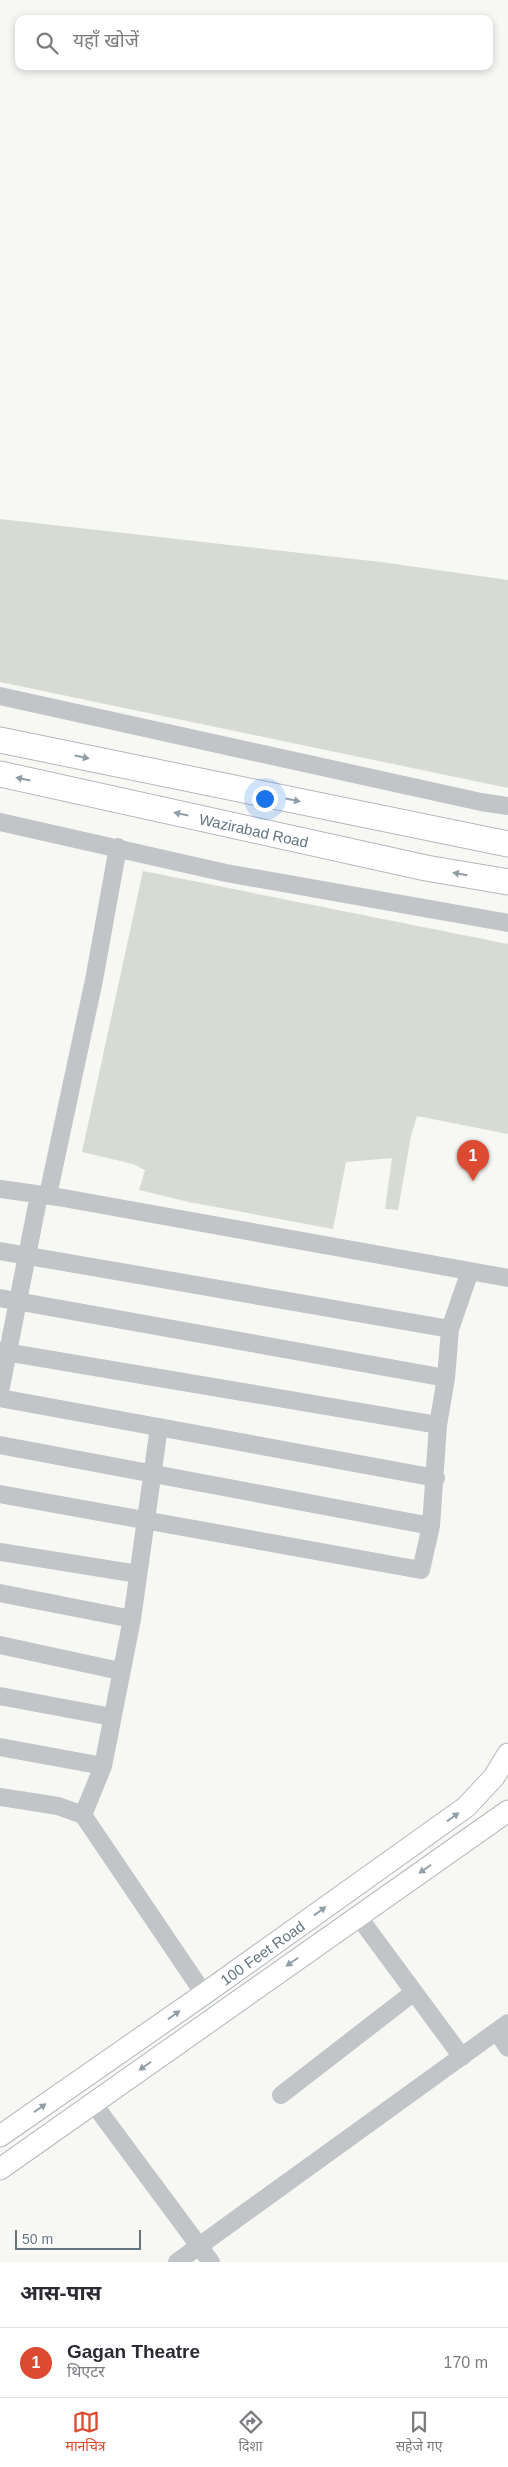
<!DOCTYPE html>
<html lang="hi">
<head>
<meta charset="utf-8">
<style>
	body { margin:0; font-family:Helvetica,"Noto Sans Devanagari",sans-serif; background:#f2f2f3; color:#2b2b33 }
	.scale { position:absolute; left:15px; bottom:12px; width:126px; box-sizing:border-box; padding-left:5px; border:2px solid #63757e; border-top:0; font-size:14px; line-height:18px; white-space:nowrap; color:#63757e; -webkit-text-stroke:4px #fff; paint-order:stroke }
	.you { position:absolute; left:264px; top:798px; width:18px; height:18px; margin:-12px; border:4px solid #fff; border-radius:50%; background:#1a73e8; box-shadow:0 0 0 8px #1a73e833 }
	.badge { display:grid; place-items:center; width:32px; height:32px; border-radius:50%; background:#db4a31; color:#fff; font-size:16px; font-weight:700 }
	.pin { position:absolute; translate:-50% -41px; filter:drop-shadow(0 1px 2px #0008) }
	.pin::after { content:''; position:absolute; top:26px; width:18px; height:15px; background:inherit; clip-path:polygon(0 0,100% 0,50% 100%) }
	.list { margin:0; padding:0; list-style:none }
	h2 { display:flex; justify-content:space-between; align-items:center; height:65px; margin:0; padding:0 20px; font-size:21px }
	h2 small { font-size:16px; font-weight:400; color:#7c7c81 }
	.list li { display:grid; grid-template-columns:32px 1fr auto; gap:15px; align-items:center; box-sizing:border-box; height:70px; padding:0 20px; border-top:1px solid #e1e1e2 }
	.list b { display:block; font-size:19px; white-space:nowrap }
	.list p { margin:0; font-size:16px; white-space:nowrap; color:#7c7c81 }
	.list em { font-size:16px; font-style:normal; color:#7c7c81 }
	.icon { flex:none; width:28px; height:28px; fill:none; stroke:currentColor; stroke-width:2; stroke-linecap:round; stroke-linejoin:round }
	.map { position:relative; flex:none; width:508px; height:2262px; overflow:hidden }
	.search { position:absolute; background:#fff; box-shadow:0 2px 8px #0003; left:15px; right:15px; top:15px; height:55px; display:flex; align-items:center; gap:12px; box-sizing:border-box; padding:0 18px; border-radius:10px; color:#7c7c81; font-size:19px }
	.sheet { height:135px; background:#fff }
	nav { display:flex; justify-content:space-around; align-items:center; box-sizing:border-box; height:70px; border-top:1px solid #e1e1e2; background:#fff; font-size:14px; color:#7c7c81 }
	nav a { display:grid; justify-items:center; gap:2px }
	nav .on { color:#db4a31 }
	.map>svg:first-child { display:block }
	.green { fill:#d7dcd3 }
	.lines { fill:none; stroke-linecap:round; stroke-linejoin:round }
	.major-casing { stroke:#b2b8bb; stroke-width:23 }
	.highway-casing { stroke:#b4b8bb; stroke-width:27 }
	.minor { stroke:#c1c5c8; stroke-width:18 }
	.major { stroke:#fff; stroke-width:21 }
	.highway { stroke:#fff; stroke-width:25 }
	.oneway { fill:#929ea5 }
	.labels { text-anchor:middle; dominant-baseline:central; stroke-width:5; stroke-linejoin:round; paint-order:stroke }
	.street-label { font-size:15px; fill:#63757e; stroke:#fff }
</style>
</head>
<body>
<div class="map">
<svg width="508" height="2262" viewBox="0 0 508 2262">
	<rect width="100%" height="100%" fill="#f7f7f4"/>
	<path class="green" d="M 0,519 L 381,562 L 508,580 L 508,788 L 0,682 Z
		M 143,871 L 508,944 L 508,1134 L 417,1116 L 411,1136 L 398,1210 L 385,1209 L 392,1158 L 346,1162 L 333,1229 L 189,1202 L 139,1190 L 145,1170 L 133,1164 L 82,1152 Z"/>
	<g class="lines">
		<defs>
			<g id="major">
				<path id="s1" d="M 0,2136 L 204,1994 L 466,1807 L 494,1777 L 508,1754"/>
				<path d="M 0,2169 L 508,1811"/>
			</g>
			<g id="highway">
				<path d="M 0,740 L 508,844"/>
				<path id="s2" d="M 0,774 L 426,868 L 508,882"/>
			</g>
		</defs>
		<use href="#major" class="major-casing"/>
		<use href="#highway" class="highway-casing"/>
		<path class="minor" d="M 0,696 L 481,802 L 508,806
			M 0,822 L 226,873 L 508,923
			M 0,1189 L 58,1197 L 508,1278
			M 48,1195 L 94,980 L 118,847
			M 0,1251 L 450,1329
			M 0,1298 L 446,1378
			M 0,1351 L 438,1425
			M 0,1392 L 39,1195
			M 0,1398 L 436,1478
			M 0,1445 L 431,1526
			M 0,1494 L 421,1570 L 431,1526 L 438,1425 L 446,1378 L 450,1329 L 470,1271
			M 0,1552 L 138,1574
			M 0,1593 L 132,1619
			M 0,1645 L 120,1671
			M 0,1696 L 112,1717
			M 0,1747 L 103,1766
			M 0,1797 L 58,1806 L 83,1815 L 204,1994
			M 83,1815 L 103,1766 L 132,1619 L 159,1427
			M 358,1916 L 462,2057
			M 497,2032 L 508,2048
			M 281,2095 L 414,1992
			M 93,2103 L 211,2262
			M 177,2262 L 508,2023"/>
		<use href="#major" class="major"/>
		<use href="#highway" class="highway"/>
	</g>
	<defs><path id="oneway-solid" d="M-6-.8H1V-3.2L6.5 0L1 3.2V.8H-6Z" transform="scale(1.25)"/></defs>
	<g class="oneway">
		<use href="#oneway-solid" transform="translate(82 757) rotate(12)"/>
		<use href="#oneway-solid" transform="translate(23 779) rotate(-168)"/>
		<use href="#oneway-solid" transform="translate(293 800) rotate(12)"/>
		<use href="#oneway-solid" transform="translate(181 814) rotate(-168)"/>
		<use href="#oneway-solid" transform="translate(460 874) rotate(-170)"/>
		<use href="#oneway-solid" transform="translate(453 1817) rotate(-36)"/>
		<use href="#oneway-solid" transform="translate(425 1869) rotate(145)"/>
		<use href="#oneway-solid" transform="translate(320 1911) rotate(-36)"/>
		<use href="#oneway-solid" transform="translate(292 1962) rotate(145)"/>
		<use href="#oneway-solid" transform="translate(174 2015) rotate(-35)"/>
		<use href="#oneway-solid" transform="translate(145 2066) rotate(145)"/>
		<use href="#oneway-solid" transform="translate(40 2108) rotate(-35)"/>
	</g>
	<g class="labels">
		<g class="street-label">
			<text stroke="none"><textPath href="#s2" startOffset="260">Wazirabad Road</textPath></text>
			<text stroke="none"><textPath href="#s1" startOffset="320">100 Feet Road</textPath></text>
		</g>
	</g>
</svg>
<div class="scale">50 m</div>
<div class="you"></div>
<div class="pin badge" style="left:473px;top:1181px">1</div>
<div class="search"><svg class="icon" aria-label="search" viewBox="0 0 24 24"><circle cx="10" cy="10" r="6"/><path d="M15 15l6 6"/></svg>यहाँ खोजें</div>
</div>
<section class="sheet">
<h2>आस-पास<small></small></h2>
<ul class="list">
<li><span class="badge">1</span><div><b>Gagan Theatre</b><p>थिएटर</p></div><em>170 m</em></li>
</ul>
</section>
<nav>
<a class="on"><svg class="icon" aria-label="map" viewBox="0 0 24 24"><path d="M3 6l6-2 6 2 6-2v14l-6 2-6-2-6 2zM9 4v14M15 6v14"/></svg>मानचित्र</a>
<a><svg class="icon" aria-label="directions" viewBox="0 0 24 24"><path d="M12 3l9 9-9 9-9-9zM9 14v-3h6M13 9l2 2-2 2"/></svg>दिशा</a>
<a><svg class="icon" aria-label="saved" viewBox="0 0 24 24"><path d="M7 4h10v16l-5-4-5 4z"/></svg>सहेजे गए</a>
</nav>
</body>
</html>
